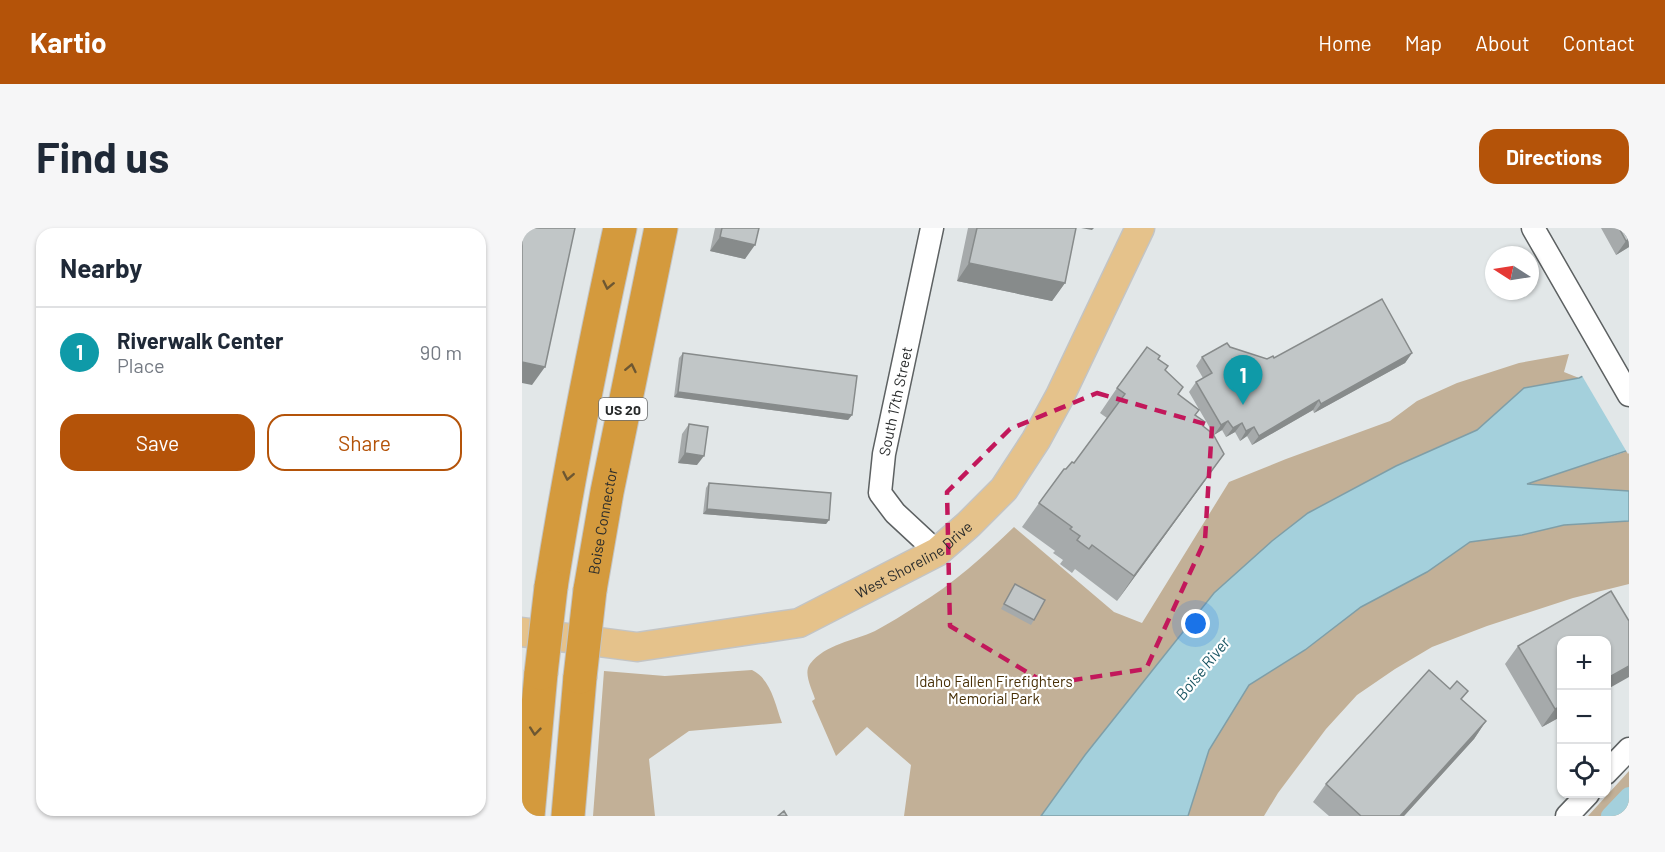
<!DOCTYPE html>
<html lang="en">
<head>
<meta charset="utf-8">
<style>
	body { margin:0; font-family:Barlow,sans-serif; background:#f6f6f7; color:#1f2937 }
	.controls { position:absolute; right:18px; bottom:18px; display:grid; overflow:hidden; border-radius:12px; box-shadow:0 2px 4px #0004 }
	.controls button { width:54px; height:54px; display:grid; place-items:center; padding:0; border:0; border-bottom:2px solid #e0e1e3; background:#fff; color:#1f2937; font:30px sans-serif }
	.compass { position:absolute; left:963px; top:18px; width:54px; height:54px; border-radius:50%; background:#fff; box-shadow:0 2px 4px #0004; rotate:282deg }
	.you { position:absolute; left:674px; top:396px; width:21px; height:21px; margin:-15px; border:4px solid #fff; border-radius:50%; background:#1a73e8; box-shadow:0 0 0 9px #1a73e833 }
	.badge { display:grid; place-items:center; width:39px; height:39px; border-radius:50%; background:#b45309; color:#fff; font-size:20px; font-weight:700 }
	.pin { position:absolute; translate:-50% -50px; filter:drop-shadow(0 2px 3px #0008) }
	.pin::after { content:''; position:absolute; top:32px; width:21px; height:18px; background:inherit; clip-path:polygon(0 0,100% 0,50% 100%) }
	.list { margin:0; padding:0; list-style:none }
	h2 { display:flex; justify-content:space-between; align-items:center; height:78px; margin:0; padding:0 24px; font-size:26px }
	h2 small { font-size:20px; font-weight:400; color:#747a83 }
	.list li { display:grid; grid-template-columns:39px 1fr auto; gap:18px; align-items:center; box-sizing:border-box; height:90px; padding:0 24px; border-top:2px solid #e0e1e3 }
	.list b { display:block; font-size:22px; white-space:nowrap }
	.list p { margin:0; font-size:20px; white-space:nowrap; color:#747a83 }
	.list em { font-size:20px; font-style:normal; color:#747a83 }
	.actions { display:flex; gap:12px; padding:18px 24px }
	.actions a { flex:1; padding:14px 0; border:2px solid #b45309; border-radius:18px; text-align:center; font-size:21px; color:#b45309 }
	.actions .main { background:#b45309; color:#fff }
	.icon { flex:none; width:33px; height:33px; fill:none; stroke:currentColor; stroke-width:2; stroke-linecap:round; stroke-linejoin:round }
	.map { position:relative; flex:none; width:1107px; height:588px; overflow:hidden; border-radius:18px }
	header { display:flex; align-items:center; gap:36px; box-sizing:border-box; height:84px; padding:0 30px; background:#b45309; color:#fff }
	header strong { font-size:28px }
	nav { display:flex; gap:33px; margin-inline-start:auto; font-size:21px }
	.intro { display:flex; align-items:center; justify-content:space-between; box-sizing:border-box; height:144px; padding:0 36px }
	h1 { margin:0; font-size:42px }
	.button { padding:15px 27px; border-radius:18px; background:#b45309; color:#fff; font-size:21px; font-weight:700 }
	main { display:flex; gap:36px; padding:0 36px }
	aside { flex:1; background:#fff; border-radius:18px; box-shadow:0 2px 4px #0004 }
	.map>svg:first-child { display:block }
	.green { fill:#c2b097 }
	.water { fill:#a4d0dc; stroke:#7f9ea7; stroke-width:1.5 }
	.pier { fill:#e2e7e8 }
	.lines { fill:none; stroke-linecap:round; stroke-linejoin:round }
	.canal { stroke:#a4d0dc; stroke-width:18 }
	.minor-casing { stroke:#5d6162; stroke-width:25 }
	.major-casing { stroke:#c3c4c4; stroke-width:31 }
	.highway-casing { stroke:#c3c4c4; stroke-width:35 }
	.minor { stroke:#fff; stroke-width:22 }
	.major { stroke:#e5c28b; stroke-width:28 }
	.highway { stroke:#d49a3d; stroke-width:33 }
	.highway-bridge-casing { stroke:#c3c4c4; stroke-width:35; stroke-linecap:butt }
	.highway-bridge { stroke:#d49a3d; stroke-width:33 }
	.wall { fill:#a6aaab }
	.shaded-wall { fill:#878b8b }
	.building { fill:#c1c6c7; stroke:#878b8b; stroke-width:1.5 }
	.oneway { stroke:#6d5732 }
	.marked { fill:none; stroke:#c2185b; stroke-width:4.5; stroke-dasharray:12 8; stroke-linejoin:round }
	.labels { text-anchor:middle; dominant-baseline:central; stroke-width:4.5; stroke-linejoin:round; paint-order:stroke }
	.shield { fill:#fff; stroke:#696b6b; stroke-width:1.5 }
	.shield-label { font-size:14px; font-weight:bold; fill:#292b2b }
	.street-label { font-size:15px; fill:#292b2b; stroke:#fff }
	.park-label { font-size:15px; fill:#483007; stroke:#fff }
	.water-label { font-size:16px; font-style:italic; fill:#185462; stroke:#fff }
</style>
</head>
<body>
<header>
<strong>Kartio</strong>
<nav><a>Home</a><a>Map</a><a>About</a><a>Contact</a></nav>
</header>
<div class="intro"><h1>Find us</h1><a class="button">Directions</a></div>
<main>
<aside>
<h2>Nearby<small></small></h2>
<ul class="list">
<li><span class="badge" style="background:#0f9aa8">1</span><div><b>Riverwalk Center</b><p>Place</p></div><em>90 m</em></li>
</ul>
<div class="actions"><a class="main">Save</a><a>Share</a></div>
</aside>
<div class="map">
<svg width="1107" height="588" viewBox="0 0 1107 588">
	<rect width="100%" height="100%" fill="#e2e7e8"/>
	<path class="green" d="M 1047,126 L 1042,144 L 1057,150 L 1002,160 L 955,202 L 874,238 L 786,285 L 702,356 L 692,365 L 563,527 L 519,588 L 382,588 L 389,537 L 345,499 L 314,528 L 290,473 L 293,471 C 290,461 281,445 288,436 C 303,416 332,413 353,403 C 368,395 382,386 396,377 C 431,356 463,327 492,299 L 592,384 L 620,395 L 707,254 L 764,231 L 868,193 L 895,173 L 935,155 L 997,135 Z
		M 1107,222 L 1107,263 L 1003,256 L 1103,224 Z
		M 1107,293 L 1107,356 L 1051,370 L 965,398 L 910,419 L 873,441 L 835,467 L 804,501 L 756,565 L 742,588 L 666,588 L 687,522 L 727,457 L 783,422 L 839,379 L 904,344 L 948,314 L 1000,307 L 1042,297 Z
		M 230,442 C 249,451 253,476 260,495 L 167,503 L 127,531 L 133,588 L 71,588 L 82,443 L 143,448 Z
		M 1107,543 L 1107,588 L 1066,588 Z"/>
	<path class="water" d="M 1107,125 L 1107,222 L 1005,256 L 1107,263 L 1107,293 L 1042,297 L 1000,307 L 948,314 L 905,344 L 839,379 L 783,422 L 727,457 L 687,522 L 666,588 L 519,588 L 563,527 L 692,365 L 750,313 L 786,285 L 874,238 L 955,202 L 1002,160 L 1057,150 Z"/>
	<path class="pier" d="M 1107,122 L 1107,225 L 1106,226 L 1059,146 Z"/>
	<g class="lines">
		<path class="canal" d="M 1088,588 L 1107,568"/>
		<defs>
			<path id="minor" d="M 410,0 L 362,226 L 358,265 L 373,285 L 415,324
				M 1011,0 L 1107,167
				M 1084,545 L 1107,521
				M 1045,588 L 1066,566"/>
			<g id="major">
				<path id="s1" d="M 0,404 L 115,419 L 277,395 L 415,324 L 446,297 L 482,261 L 514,212 L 538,168 L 618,0"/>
			</g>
			<g id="highway">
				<path d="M 29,359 C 48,238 72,119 98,0"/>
				<path id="s2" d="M 68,362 L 85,264 L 139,0"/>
				<path d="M 6,588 L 19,445"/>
				<path d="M 46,588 L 58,449"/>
			</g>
		</defs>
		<use href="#minor" class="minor-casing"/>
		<use href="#major" class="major-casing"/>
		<use href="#highway" class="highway-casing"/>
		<use href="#minor" class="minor"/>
		<use href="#major" class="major"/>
		<use href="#highway" class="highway"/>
		<defs>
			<path id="highway-bridge" d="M 19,445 L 29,359
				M 58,449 L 68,362"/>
		</defs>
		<use href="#highway-bridge" class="highway-bridge-casing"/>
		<use href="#highway-bridge" class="highway-bridge"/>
	</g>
	<path class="wall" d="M 193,0 L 237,0 L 223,31 L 188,23 Z
		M 446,0 L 554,0 L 543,55 L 530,73 L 435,53 Z
		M 1079,0 L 1107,0 L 1107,19 L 1094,27 Z
		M 708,119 L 745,131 L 890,125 L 883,135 L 792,185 L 791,182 L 730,217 L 725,208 L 718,213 L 713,204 L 704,209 L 700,202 L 692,207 L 667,164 L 674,154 L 681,150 L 674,138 L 680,129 Z
		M 161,125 L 330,187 L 326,192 L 152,169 L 157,130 Z
		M 636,131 L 656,166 L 674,187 L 681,198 L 685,250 L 595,373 L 553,341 L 550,345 L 538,336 L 541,332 L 531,325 L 533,323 L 500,299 L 517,275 L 544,241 L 552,235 L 585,190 L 578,185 L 595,160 Z
		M 167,196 L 175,237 L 156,235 L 160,206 Z
		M 187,255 L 307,292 L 304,296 L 181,286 L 184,260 Z
		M 493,356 L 512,392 L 509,397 L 479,381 Z
		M 1040,412 L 1040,488 L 1020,499 L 983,436 L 996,418 Z
		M 928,461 L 964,493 L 952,511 L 882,588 L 807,588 L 791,574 L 804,556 Z"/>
	<path class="shaded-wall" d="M 559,0 L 572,0 L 570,2 Z
		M 198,9 L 233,17 L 223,31 L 188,23 Z
		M 1107,11 L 1107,19 L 1094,27 L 1104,13 Z
		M 447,35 L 543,55 L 530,73 L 435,53 Z
		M 890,125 L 883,135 L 792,185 L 799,176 Z
		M 0,134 L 23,139 L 10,157 L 0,155 Z
		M 156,164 L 330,187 L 326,192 L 152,169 Z
		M 797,172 L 791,182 L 730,217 L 737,208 Z
		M 706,193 L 700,202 L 692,207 L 699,197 Z
		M 720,195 L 713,204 L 704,209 L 711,200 Z
		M 732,199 L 725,208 L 718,213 L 724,203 Z
		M 163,225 L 182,228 L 175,237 L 156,235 Z
		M 702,226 L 685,250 L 595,373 L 612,348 Z
		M 185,281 L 307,292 L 304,296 L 181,286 Z
		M 1107,438 L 1107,449 L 1084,462 L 1084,451 Z
		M 1040,478 L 1040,488 L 1020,499 L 1033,481 Z
		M 964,493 L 952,511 L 882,588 L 878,588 Z"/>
	<path class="building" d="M 0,0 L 53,0 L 23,139 L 0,134 Z
		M 200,0 L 237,0 L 233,17 L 198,9 Z
		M 455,0 L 554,0 L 543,55 L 447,35 Z
		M 1097,0 L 1107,0 L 1107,11 L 1104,13 Z
		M 860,71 L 890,125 L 799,176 L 797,172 L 737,208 L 732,199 L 724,203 L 720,195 L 711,200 L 706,193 L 699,197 L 674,154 L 690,145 L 680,129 L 705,115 L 708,119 L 745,131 L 751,128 L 752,130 Z
		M 625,119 L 638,128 L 636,131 L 646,138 L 643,142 L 661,159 L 656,166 L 677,182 L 673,187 L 683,194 L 681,198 L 691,206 L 702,226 L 612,348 L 570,317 L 567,321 L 555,312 L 558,308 L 548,301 L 550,299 L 517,275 L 542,241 L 544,241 L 550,234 L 552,235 L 603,166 L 595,160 Z
		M 161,125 L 335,148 L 330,187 L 156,164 Z
		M 167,196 L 186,199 L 182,228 L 163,225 Z
		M 187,255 L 309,265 L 307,292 L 185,281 Z
		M 493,356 L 523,372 L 512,392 L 482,376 Z
		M 1089,363 L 1107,393 L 1107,438 L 1084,451 L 1084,412 L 1040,412 L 1040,478 L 1033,481 L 996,418 Z
		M 907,442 L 928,461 L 935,453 L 946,463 L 939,471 L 964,493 L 878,588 L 839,588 L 804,556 Z
		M 262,583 L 265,588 L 256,588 Z"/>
	<defs><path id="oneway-chevron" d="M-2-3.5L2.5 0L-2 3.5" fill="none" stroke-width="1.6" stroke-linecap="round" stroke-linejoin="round" transform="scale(1.5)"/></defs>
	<g class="oneway">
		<use href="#oneway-chevron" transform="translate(86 57) rotate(102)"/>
		<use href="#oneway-chevron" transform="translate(109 140) rotate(-78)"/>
		<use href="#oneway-chevron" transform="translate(46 248) rotate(101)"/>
		<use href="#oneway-chevron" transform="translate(13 503) rotate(96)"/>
	</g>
	<path class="marked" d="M 575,165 L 690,198 L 683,312 L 624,441 L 525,456 L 428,398 L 425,264 L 488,201 Z"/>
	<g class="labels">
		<rect class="shield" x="77" y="170" width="48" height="22" rx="4.5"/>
		<g class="shield-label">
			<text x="101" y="181">US 20</text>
		</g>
		<g class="street-label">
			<text transform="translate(373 173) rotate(-78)">South 17th Street</text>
			<text stroke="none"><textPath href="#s2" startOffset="70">Boise Connector</textPath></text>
			<text stroke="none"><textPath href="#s1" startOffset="411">West Shoreline Drive</textPath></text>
		</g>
		<g class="park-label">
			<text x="472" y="453">Idaho Fallen Firefighters<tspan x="472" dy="17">Memorial Park</tspan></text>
		</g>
		<g class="water-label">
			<text transform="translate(680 440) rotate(-51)">Boise River</text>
		</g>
	</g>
</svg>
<div class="controls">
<button>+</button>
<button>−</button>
<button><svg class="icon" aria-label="locate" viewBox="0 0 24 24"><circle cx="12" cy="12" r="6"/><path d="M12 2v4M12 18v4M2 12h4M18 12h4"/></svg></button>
</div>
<svg class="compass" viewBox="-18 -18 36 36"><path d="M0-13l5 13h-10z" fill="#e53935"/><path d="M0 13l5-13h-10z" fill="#747a83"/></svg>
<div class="you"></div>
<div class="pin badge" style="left:721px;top:177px;background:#0f9aa8">1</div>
</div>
</main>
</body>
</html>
